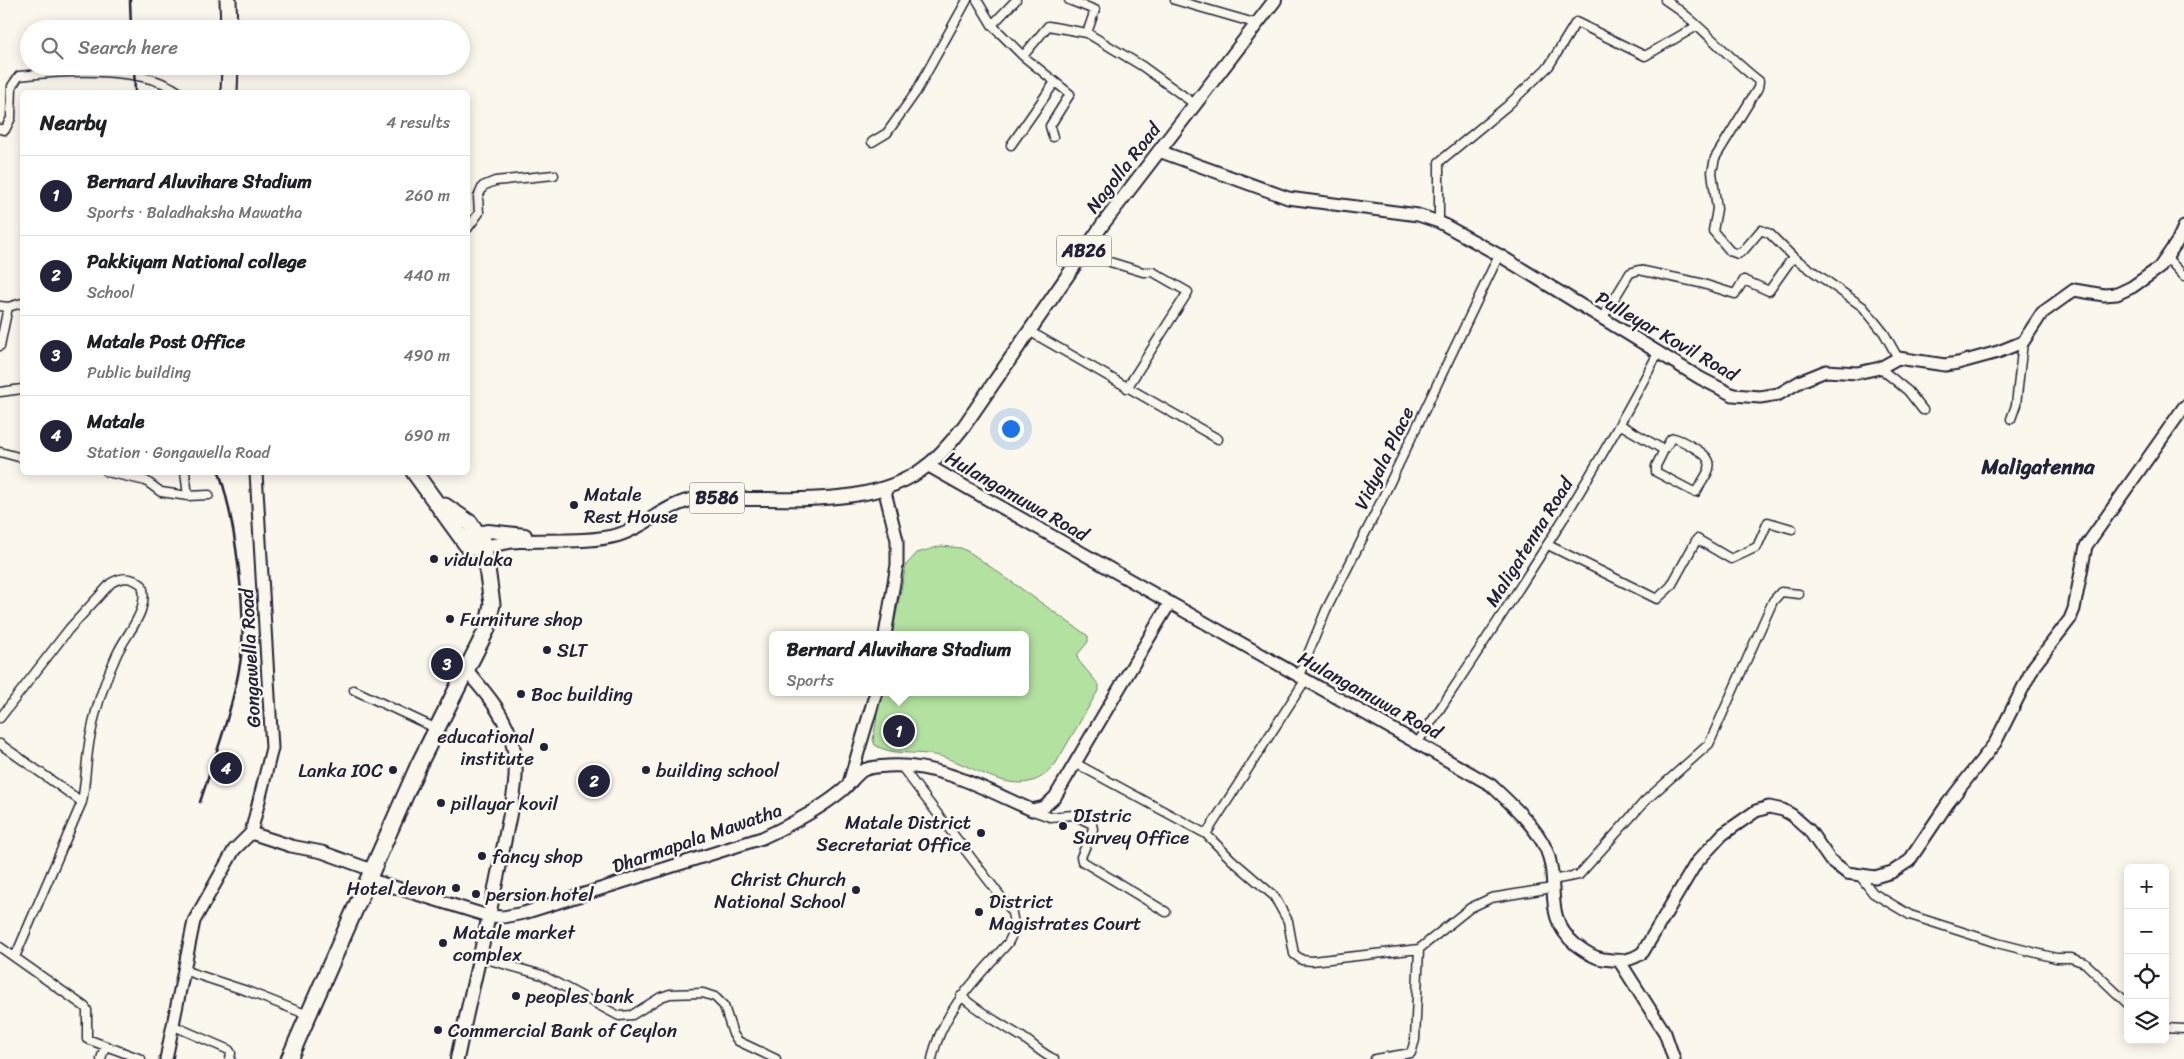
<!DOCTYPE html>
<html lang="en">
<head>
<meta charset="utf-8">
<style>
	body { margin:0; font-family:Sriracha,sans-serif; background:#f2f2f2; color:#202124 }
	.controls { position:absolute; right:15px; bottom:15px; display:grid; overflow:hidden; border-radius:8px; box-shadow:0 2px 12px #0003 }
	.controls button { width:45px; height:45px; display:grid; place-items:center; padding:0; border:0; border-bottom:1px solid #e0e0e0; background:#fff; color:#202124; font:25px sans-serif }
	.you { position:absolute; left:1010px; top:428px; width:18px; height:18px; margin:-12px; border:4px solid #fff; border-radius:50%; background:#1a73e8; box-shadow:0 0 0 8px #1a73e833 }
	.badge { display:grid; place-items:center; width:32px; height:32px; border-radius:50%; background:#22223b; color:#fff; font-size:16px; font-weight:700 }
	.pin { position:absolute; translate:-50% -50%; border:2px solid #fff; box-shadow:0 1px 5px #0006 }
	.popup { position:absolute; left:769px; top:631px; width:260px; height:65px; box-sizing:border-box; display:grid; place-content:center; border-radius:8px; background:#fff; filter:drop-shadow(0 1px 4px #0005); font-size:16px; white-space:nowrap; color:#757577 }
	.popup b { font-size:19px; color:#202124 }
	.popup::after { content:''; position:absolute; left:50%; top:100%; margin-left:-10px; border:10px solid transparent; border-top-color:#fff }
	.list { margin:0; padding:0; list-style:none }
	h2 { display:flex; justify-content:space-between; align-items:center; height:65px; margin:0; padding:0 20px; font-size:21px }
	h2 small { font-size:16px; font-weight:400; color:#757577 }
	.list li { display:grid; grid-template-columns:32px 1fr auto; gap:15px; align-items:center; box-sizing:border-box; height:80px; padding:0 20px; border-top:1px solid #e0e0e0 }
	.list b { display:block; font-size:19px; white-space:nowrap }
	.list p { margin:0; font-size:16px; white-space:nowrap; color:#757577 }
	.list em { font-size:16px; font-style:normal; color:#757577 }
	.icon { flex:none; width:28px; height:28px; fill:none; stroke:currentColor; stroke-width:2; stroke-linecap:round; stroke-linejoin:round }
	.map { position:relative; flex:none; width:2184px; height:1059px; overflow:hidden }
	.search { position:absolute; background:#fff; box-shadow:0 2px 12px #0003; left:20px; top:20px; width:450px; height:55px; display:flex; align-items:center; gap:12px; box-sizing:border-box; padding:0 18px; border-radius:28px; color:#757577; font-size:19px }
	.panel { position:absolute; background:#fff; box-shadow:0 2px 12px #0003; left:20px; top:90px; width:450px; height:385px; border-radius:8px }
	.map>svg:first-child { display:block }
	.green { fill:#b2e1a0; stroke:#6a826e }
	.lines { fill:none; stroke-linecap:round; stroke-linejoin:round }
	.street-casing { stroke:#22223b; stroke-width:11 }
	.secondary-casing { stroke:#22223b; stroke-width:15 }
	.primary-casing { stroke:#22223b; stroke-width:16 }
	.highway-casing { stroke:#22223b; stroke-width:19 }
	.street { stroke:#fbf7ec; stroke-width:8 }
	.secondary { stroke:#fbf7ec; stroke-width:11 }
	.primary { stroke:#fbf7ec; stroke-width:12 }
	.highway { stroke:#fbf7ec; stroke-width:15 }
	.rail { stroke:#22223b; stroke-width:2.5 }
	.poi-dot { fill:#22223b; stroke:#fbf7ec; stroke-width:2 }
	.labels { text-anchor:middle; dominant-baseline:central; stroke-width:5; stroke-linejoin:round; paint-order:stroke }
	.shield { fill:#fbf7ec; stroke:#636270; stroke-width:1 }
	.shield-label { font-size:18px; font-weight:bold; fill:#22223b }
	.street-label { font-size:19px; fill:#22223b; stroke:#fbf7ec }
	.poi-label { font-size:19px; fill:#22223b; stroke:#fbf7ec; text-anchor:start }
	.quarter-label { font-size:21px; font-weight:bold; fill:#22223b; stroke:#fbf7ec }
</style>
</head>
<body>
<div class="map">
<svg width="2184" height="1059" viewBox="0 0 2184 1059">
	<rect width="100%" height="100%" fill="#fbf7ec"/>
	<filter id="ink" filterUnits="userSpaceOnUse"><feTurbulence type="fractalNoise" baseFrequency=".02" numOctaves="2"/><feDisplacementMap in="SourceGraphic" scale="10" xChannelSelector="R" yChannelSelector="G"/><feConvolveMatrix kernelMatrix="1 2 1 2 8 2 1 2 1" color-interpolation-filters="sRGB"/></filter>
	<g filter="url(#ink)">
		<path class="green" d="M 941,546 L 961,548 L 971,553 L 1088,636 L 1088,642 L 1077,655 L 1078,660 L 1099,685 L 1099,689 L 1056,763 C 1022,809 974,762 934,755 C 914,751 892,756 875,745 L 873,740 L 881,692 L 1025,692 L 1025,635 L 892,635 L 906,565 L 917,553 Z"/>
		<g class="lines">
			<defs>
				<path id="street" d="M 977,0 L 992,25
					M 1016,0 L 992,25 L 1023,56
					M 1069,0 L 1095,10 L 1087,33
					M 1175,0 L 1258,24
					M 1665,0 C 1699,22 1726,56 1759,81 L 1758,88 L 1715,158 L 1712,172 L 1717,209 L 1713,231 L 1730,251 L 1738,254 L 1744,250 L 1761,230 L 1770,234 L 1793,257 L 1863,307 L 1884,333 L 1898,358
					M 0,129 L 5,130 L 11,118 L 12,86 L 19,76 C 64,71 141,65 179,92
					M 1053,137 L 1050,126 L 1070,94 L 1023,56 L 1048,26 L 1087,33 L 1142,66 L 1196,105
					M 872,142 L 887,133 L 916,92 L 967,0
					M 1011,145 L 1055,82
					M 1439,222 L 1439,162 L 1507,106 L 1549,66 L 1576,22 L 1645,56 L 1697,26
					M 468,228 L 479,213 L 478,197 L 483,186 L 495,181 L 554,175
					M 1086,248 L 1110,262 L 1143,272 L 1153,272 L 1188,292 L 1127,388
					M 2167,258 L 2184,276
					M 0,306 L 8,307 L 22,303
					M 1602,319 L 1630,273 L 1639,270 L 1700,283 L 1735,294 L 1744,280 L 1769,291 L 1793,257
					M 1029,331 L 1218,439
					M 0,346 L 8,307
					M 1880,368 L 1908,391 L 1923,410
					M 0,392 L 22,389
					M 2011,419 L 2016,405 L 2023,342
					M 1621,425 L 1664,450 L 1671,439 L 1674,438 C 1682,440 1689,445 1696,449 C 1720,463 1707,472 1696,492 L 1692,491 L 1656,472 L 1656,466 L 1664,450
					M 0,452 L 22,458
					M 107,472 L 146,481 L 161,492 L 188,496 L 209,495
					M 185,472 L 188,496
					M 1548,545 L 1657,599 L 1671,586 L 1697,539 L 1731,559 L 1757,547 L 1768,522 L 1792,529
					M 1299,676 L 1326,610 L 1372,520 L 1499,255
					M 354,690 L 437,729
					M 0,718 L 69,629 L 111,583 C 123,576 132,577 142,585 C 150,611 127,632 117,654 C 105,680 95,710 90,738 C 86,759 86,780 82,802 L 15,957
					M 1418,742 C 1502,615 1588,489 1658,353
					M 0,744 L 82,802
					M 1075,763 L 1206,834 L 1232,860 L 1274,896 L 1288,921 L 1294,954 L 1302,960 L 1312,961 L 1419,949 L 1470,908 L 1491,898 L 1552,888
					M 901,766 L 1011,910 C 1015,923 1015,931 1008,943 C 977,978 942,1011 932,1059
					M 1033,811 L 1050,817 L 1073,815 L 1092,824 L 1093,829 L 1081,857 L 1082,861 L 1166,912
					M 1206,834 L 1306,679
					M 1860,876 L 1873,893 L 1910,915 L 1997,943 L 2056,958 L 2071,958 L 2085,963 L 2128,1004
					M 1552,880 L 1579,875 L 1645,801 L 1709,744 L 1773,601 L 1781,592 L 1799,594
					M 0,947 L 85,1007 L 87,1010 L 87,1039 L 141,1059
					M 479,957 L 542,975 L 619,1016 L 632,1015 L 661,997 L 670,994 L 703,993 L 715,997 L 724,1006 L 733,1034 L 738,1041 L 776,1059
					M 183,970 L 247,991 L 308,1015
					M 961,996 C 980,1013 1001,1024 1022,1037 C 1033,1044 1042,1054 1054,1059
					M 174,1026 L 229,1050 L 231,1053 L 230,1059
					M 2165,1028 L 2184,1029
					M 101,1059 L 105,1046
					M 1375,1059 L 1411,1053 L 1415,1040 L 1419,949"/>
				<path id="secondary" d="M 1159,151 L 1288,198 L 1418,215 L 1439,222 L 1499,255 L 1700,378 L 1733,395 L 1760,397 L 1779,394 L 1801,381 L 1826,371 L 1857,373 L 1880,368 L 1898,358 L 1945,365 L 1958,363 L 1998,352 L 2023,342 L 2042,313 L 2074,290 L 2104,295 L 2117,294 L 2132,287 L 2159,268 L 2177,242 L 2184,227
					M 927,465 L 1491,785 C 1510,803 1535,825 1546,849 C 1561,883 1541,916 1576,945 C 1584,951 1594,958 1603,959 C 1618,961 1631,962 1643,952 L 1696,863 L 1723,834 L 1756,811 L 1769,807 L 1783,810 L 1792,815 L 1809,830 L 1830,860 L 1847,873 L 1875,877 L 1892,872 L 1909,861 L 1948,803 L 1995,743 L 2034,666 L 2070,619 L 2074,609 L 2086,546 L 2184,407
					M 884,488 L 897,540 L 897,565 L 885,635
					M 849,783 L 876,692
					M 251,833 L 291,846 L 322,852 L 372,870
					M 368,879 L 488,916 L 503,917 L 524,913 L 762,838 C 790,825 819,810 843,790 C 850,784 855,776 862,771 C 870,766 879,767 888,766 C 940,763 986,790 1032,810 L 1044,807 L 1055,797 L 1169,604
					M 1620,962 L 1665,1033 L 1674,1059
					M 166,1059 L 194,921 L 234,850 L 251,833 L 272,748 L 256,472"/>
				<path id="primary" d="M 477,533 L 488,531 L 525,535
					M 483,546 C 496,546 507,541 520,541 C 550,540 589,543 618,535 C 646,527 665,504 696,499 C 714,496 732,499 749,499 C 808,499 880,504 928,465 C 942,454 953,440 964,426 L 1103,224 L 1275,0
					M 457,1059 C 472,987 490,916 504,844 C 509,815 520,780 514,750 C 508,718 487,694 466,670"/>
				<path id="highway" d="M 228,0 L 229,29
					M 229,92 L 230,66
					M 414,472 L 469,548
					M 445,506 L 470,523 L 477,533
					M 289,1059 L 419,764 L 487,629 L 492,604 L 483,540 L 477,533 C 470,533 466,538 468,545 C 472,549 478,549 483,546"/>
			</defs>
			<use href="#street" class="street-casing"/>
			<use href="#secondary" class="secondary-casing"/>
			<use href="#primary" class="primary-casing"/>
			<use href="#highway" class="highway-casing"/>
			<use href="#street" class="street"/>
			<use href="#secondary" class="secondary"/>
			<use href="#primary" class="primary"/>
			<use href="#highway" class="highway"/>
			<path class="rail" d="M 130,0 L 131,29
				M 134,66 L 135,92
				M 200,802 C 215,757 232,711 240,664 C 248,615 235,519 219,472"/>
		</g>
	</g>
	<g class="poi-dot">
		<circle cx="574" cy="505" r="5"/>
		<circle cx="434" cy="559" r="5"/>
		<circle cx="450" cy="619" r="5"/>
		<circle cx="547" cy="650" r="5"/>
		<circle cx="521" cy="694" r="5"/>
		<circle cx="544" cy="747" r="5"/>
		<circle cx="393" cy="770" r="5"/>
		<circle cx="646" cy="770" r="5"/>
		<circle cx="441" cy="803" r="5"/>
		<circle cx="1063" cy="826" r="5"/>
		<circle cx="981" cy="833" r="5"/>
		<circle cx="482" cy="856" r="5"/>
		<circle cx="456" cy="888" r="5"/>
		<circle cx="856" cy="890" r="5"/>
		<circle cx="476" cy="894" r="5"/>
		<circle cx="979" cy="912" r="5"/>
		<circle cx="443" cy="943" r="5"/>
		<circle cx="516" cy="996" r="5"/>
		<circle cx="438" cy="1030" r="5"/>
	</g>
	<g class="labels">
		<g class="shield">
			<rect x="1056.5" y="235.5" width="55" height="31" rx="4"/>
			<rect x="689.5" y="482.5" width="55" height="31" rx="4"/>
		</g>
		<g class="shield-label">
			<text x="1084" y="251">AB26</text>
			<text x="717" y="498">B586</text>
		</g>
		<g class="street-label">
			<text transform="translate(1123 168) rotate(-52)">Nagolla Road</text>
			<text transform="translate(1667 336) rotate(30)">Pulleyar Kovil Road</text>
			<text transform="translate(1384 458) rotate(-64)">Vidyala Place</text>
			<text transform="translate(1017 496) rotate(30)">Hulangamuwa Road</text>
			<text transform="translate(1529 542) rotate(-58)">Maligatenna Road</text>
			<text transform="translate(250 658) rotate(-93)">Gongawella Road</text>
			<text transform="translate(1370 695) rotate(29)">Hulangamuwa Road</text>
			<text transform="translate(697 838) rotate(-19)">Dharmapala Mawatha</text>
		</g>
		<g class="poi-label">
			<text x="584" y="494">Matale<tspan x="584" dy="22">Rest House</tspan></text>
			<text x="444" y="559">vidulaka</text>
			<text x="460" y="619">Furniture shop</text>
			<text x="557" y="650">SLT</text>
			<text x="531" y="694">Boc building</text>
			<text x="534" y="736" text-anchor="end">educational<tspan x="534" dy="22">institute</tspan></text>
			<text x="383" y="770" text-anchor="end">Lanka IOC</text>
			<text x="656" y="770">building school</text>
			<text x="451" y="803">pillayar kovil</text>
			<text x="1073" y="815">DIstric<tspan x="1073" dy="22">Survey Office</tspan></text>
			<text x="971" y="822" text-anchor="end">Matale District<tspan x="971" dy="22">Secretariat Office</tspan></text>
			<text x="492" y="856">fancy shop</text>
			<text x="846" y="879" text-anchor="end">Christ Church<tspan x="846" dy="22">National School</tspan></text>
			<text x="446" y="888" text-anchor="end">Hotel devon</text>
			<text x="486" y="894">persion hotel</text>
			<text x="989" y="901">District<tspan x="989" dy="22">Magistrates Court</tspan></text>
			<text x="453" y="932">Matale market<tspan x="453" dy="22">complex</tspan></text>
			<text x="526" y="996">peoples bank</text>
			<text x="448" y="1030">Commercial Bank of Ceylon</text>
		</g>
		<g class="quarter-label">
			<text x="2038" y="467">Maligatenna</text>
		</g>
	</g>
</svg>
<div class="controls">
<button>+</button>
<button>−</button>
<button><svg class="icon" aria-label="locate" viewBox="0 0 24 24"><circle cx="12" cy="12" r="6"/><path d="M12 2v4M12 18v4M2 12h4M18 12h4"/></svg></button>
<button><svg class="icon" aria-label="layers" viewBox="0 0 24 24"><path d="M12 4l9 5-9 5-9-5zM3 14l9 5 9-5"/></svg></button>
</div>
<div class="you"></div>
<div class="pin badge" style="left:899px;top:731px">1</div>
<div class="popup"><b>Bernard Aluvihare Stadium</b>Sports</div>
<div class="pin badge" style="left:594px;top:781px">2</div>
<div class="pin badge" style="left:447px;top:664px">3</div>
<div class="pin badge" style="left:226px;top:768px">4</div>
<div class="search"><svg class="icon" aria-label="search" viewBox="0 0 24 24"><circle cx="10" cy="10" r="6"/><path d="M15 15l6 6"/></svg>Search here</div>
<section class="panel">
<h2>Nearby<small>4 results</small></h2>
<ul class="list">
<li><span class="badge">1</span><div><b>Bernard Aluvihare Stadium</b><p>Sports · Baladhaksha Mawatha</p></div><em>260 m</em></li>
<li><span class="badge">2</span><div><b>Pakkiyam National college</b><p>School</p></div><em>440 m</em></li>
<li><span class="badge">3</span><div><b>Matale Post Office</b><p>Public building</p></div><em>490 m</em></li>
<li><span class="badge">4</span><div><b>Matale</b><p>Station · Gongawella Road</p></div><em>690 m</em></li>
</ul>
</section>
</div>
</body>
</html>
